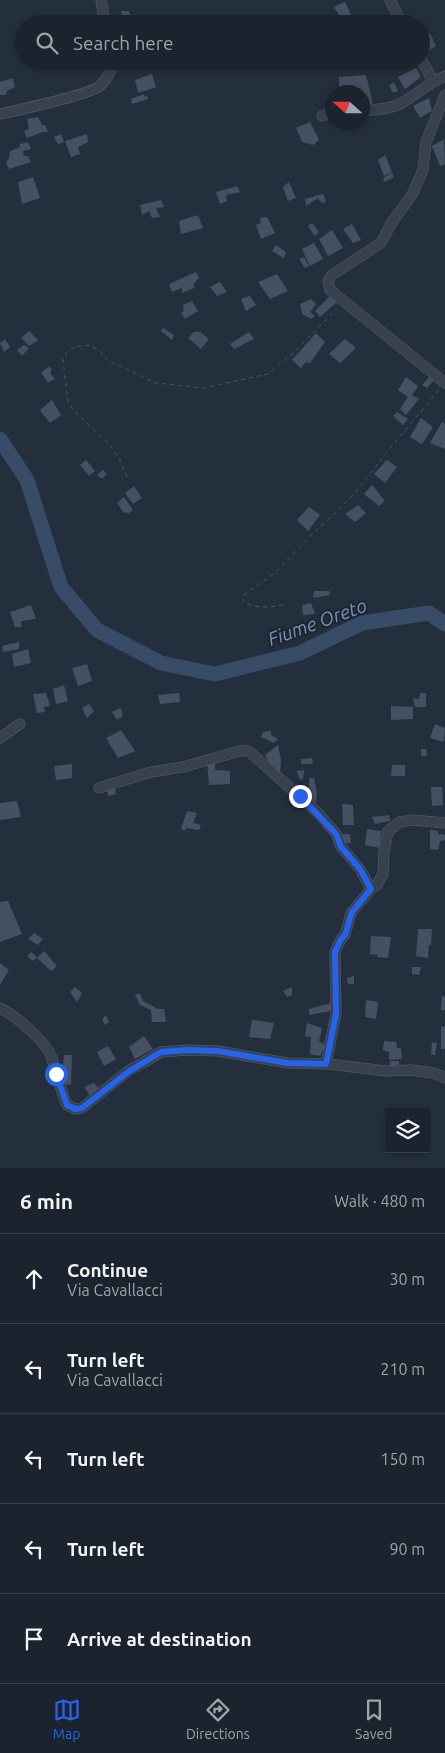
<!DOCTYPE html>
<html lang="en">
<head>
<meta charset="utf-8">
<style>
	body { margin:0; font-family:Ubuntu,sans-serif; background:#242b36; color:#f1f3f6 }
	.controls { position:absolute; right:15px; bottom:15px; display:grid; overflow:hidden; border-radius:0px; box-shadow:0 2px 8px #0003 }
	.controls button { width:45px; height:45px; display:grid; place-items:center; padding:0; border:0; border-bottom:1px solid #39404a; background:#1b232e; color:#f1f3f6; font:25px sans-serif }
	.compass { position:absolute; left:325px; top:85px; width:45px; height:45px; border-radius:50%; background:#1b232e; box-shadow:0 2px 8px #0003; rotate:291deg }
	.stop { position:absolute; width:15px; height:15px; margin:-11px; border:4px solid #2563eb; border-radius:50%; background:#fff }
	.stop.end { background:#2563eb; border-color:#fff; box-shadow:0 1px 5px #0008 }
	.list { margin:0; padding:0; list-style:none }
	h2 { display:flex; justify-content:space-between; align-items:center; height:65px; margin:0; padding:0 20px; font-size:21px }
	h2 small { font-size:16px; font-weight:400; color:#a0a4aa }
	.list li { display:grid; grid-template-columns:32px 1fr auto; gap:15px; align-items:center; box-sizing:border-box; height:90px; padding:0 20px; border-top:1px solid #39404a }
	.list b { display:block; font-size:19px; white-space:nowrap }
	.list p { margin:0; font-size:16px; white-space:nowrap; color:#a0a4aa }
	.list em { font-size:16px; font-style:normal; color:#a0a4aa }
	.icon { flex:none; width:28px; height:28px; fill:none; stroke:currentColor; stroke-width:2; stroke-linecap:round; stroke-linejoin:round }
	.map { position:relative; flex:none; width:445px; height:1168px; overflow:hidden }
	.search { position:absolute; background:#1b232e; box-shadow:0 2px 8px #0003; left:15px; right:15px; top:15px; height:55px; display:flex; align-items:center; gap:12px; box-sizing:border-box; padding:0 18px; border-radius:28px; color:#a0a4aa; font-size:19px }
	.sheet { height:515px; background:#1b232e }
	nav { display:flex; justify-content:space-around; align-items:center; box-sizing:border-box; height:70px; border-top:1px solid #39404a; background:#1b232e; font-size:14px; color:#a0a4aa }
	nav a { display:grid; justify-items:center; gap:2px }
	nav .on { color:#2563eb }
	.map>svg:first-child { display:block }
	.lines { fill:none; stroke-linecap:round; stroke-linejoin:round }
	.river { stroke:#394c67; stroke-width:15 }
	.building { fill:#455162 }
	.minor-casing { stroke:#565f6c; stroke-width:11 }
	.path { stroke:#44595c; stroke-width:1; stroke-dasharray:4 4; stroke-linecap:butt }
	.minor { stroke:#38414e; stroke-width:10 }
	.route { stroke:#2563eb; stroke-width:6 }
	.labels { text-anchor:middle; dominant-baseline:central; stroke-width:4; stroke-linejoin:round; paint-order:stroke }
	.water-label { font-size:19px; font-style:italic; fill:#7c92b1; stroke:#1d2633 }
</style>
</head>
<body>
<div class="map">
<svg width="445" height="1168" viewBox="0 0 445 1168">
	<rect width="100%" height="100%" fill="#242f3e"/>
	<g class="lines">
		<path class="river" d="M 0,439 L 27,480 L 61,587 L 97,630 L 161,663 L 215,674 L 300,653 L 362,623 L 429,613 L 445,624"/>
	</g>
	<path class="building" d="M 345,2 L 351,15 L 341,18 L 334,7 Z
		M 121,11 L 129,11 L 131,21 L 123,23 Z
		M 430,33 L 436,46 L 428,51 L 422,37 Z
		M 76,61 L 90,61 L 91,67 L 78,70 Z
		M 416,68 L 421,77 L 405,89 L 398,77 Z
		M 152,74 L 156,87 L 138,93 L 135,80 Z
		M 366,75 L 373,104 L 362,105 L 362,92 L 339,92 L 339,77 Z
		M 13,78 L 15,87 L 7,91 L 6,95 L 0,95 L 0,82 Z
		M 394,83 L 398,91 L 393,93 L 389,85 Z
		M 144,94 L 145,97 L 147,96 L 148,99 L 132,104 L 131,99 Z
		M 429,98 L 432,111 L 420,118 L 413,106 Z
		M 38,117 L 42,125 L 45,125 L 48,132 L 43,132 L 27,138 L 24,131 L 29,129 L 27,119 Z
		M 310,122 L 319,140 L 313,145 L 302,142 L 296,128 Z
		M 61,134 L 64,142 L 58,144 L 54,137 Z
		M 87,134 L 88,142 L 78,147 L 80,154 L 71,157 L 65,141 Z
		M 444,139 L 445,164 L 440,166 L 432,146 Z
		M 28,142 L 31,149 L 23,151 L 24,156 L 28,156 L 31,162 L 9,169 L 6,163 L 9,158 L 10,151 L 20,147 L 20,144 Z
		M 385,155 L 392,172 L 384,176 L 378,160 Z
		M 392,173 L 394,177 L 384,182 L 383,178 Z
		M 33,177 L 40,198 L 22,204 L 18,182 Z
		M 289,182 L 296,198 L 288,201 L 283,187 Z
		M 237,186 L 240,192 L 226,195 L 227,201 L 220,204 L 216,192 Z
		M 323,194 L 326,202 L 322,203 L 318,198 L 306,206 L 305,199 Z
		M 161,200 L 164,207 L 156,208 L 160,217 L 152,218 L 149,211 L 142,215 L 140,205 Z
		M 198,215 L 203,228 L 181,234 L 179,221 Z
		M 267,217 L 275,233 L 261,239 L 256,225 L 261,223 L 260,218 Z
		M 312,223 L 319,232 L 315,236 L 308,226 Z
		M 352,224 L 361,240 L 353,243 L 343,229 Z
		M 332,230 L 343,248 L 328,256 L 319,239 Z
		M 314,243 L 323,259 L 310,266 L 302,249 Z
		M 276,245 L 286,252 L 284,258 L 272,251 Z
		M 304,257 L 309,266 L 305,268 L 299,259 Z
		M 196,272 L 199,278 L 194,283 L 194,288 L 182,293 L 182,288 L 172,292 L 169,284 Z
		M 277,274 L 288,291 L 270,299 L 258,282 Z
		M 220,282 L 227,292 L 217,296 L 210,287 Z
		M 250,296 L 256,305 L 246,311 L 241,299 Z
		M 330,296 L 337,302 L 320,317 L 315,311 Z
		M 311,299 L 316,304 L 310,312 L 315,316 L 311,319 L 302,314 L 300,304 Z
		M 192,301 L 198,311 L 185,319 L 181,313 L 184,311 L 183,305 Z
		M 163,328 L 174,335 L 172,340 L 161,331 Z
		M 29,331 L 38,340 L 29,346 L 21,338 Z
		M 194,332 L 200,332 L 209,339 L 201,349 L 188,338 Z
		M 249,332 L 254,339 L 234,349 L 230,344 Z
		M 316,333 L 325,342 L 310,363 L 306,362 L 301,368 L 292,360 Z
		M 5,339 L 10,347 L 4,352 L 0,343 Z
		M 345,339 L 356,348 L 340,363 L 329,354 Z
		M 24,345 L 29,348 L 22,356 L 17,350 Z
		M 49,366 L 52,370 L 50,373 L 55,379 L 48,382 L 41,373 Z
		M 431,375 L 434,380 L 427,388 L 422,385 Z
		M 406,377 L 418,386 L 412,395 L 419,399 L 406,415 L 400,409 L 408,397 L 398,390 Z
		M 52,400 L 61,415 L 50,423 L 40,410 Z
		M 397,412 L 408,419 L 403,425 L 393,416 Z
		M 421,418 L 433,427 L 422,444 L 410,437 Z
		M 442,422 L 445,424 L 445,449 L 430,443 Z
		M 86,460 L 95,471 L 89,476 L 80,465 Z
		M 387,460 L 397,467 L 385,483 L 374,474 Z
		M 103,470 L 107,474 L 102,479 L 97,475 Z
		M 372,485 L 385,501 L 379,506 L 364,494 Z
		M 134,486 L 142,498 L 133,504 L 125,493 Z
		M 124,497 L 133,510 L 128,514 L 126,512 L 124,513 L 117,503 Z
		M 358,505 L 366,513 L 355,522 L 345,514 Z
		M 309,507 L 320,515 L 308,531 L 297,520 Z
		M 314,591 L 329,591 L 330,595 L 313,598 Z
		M 311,603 L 315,614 L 303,615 L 302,605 Z
		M 31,605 L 36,619 L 21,621 L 22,627 L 15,627 L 10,612 Z
		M 19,642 L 19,649 L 3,652 L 2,646 Z
		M 28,649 L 31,663 L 14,667 L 12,654 Z
		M 87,664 L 92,681 L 78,686 L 72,668 Z
		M 64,685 L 68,701 L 56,704 L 53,689 Z
		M 46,693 L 50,706 L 44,707 L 45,712 L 37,713 L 33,694 Z
		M 179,693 L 180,702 L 160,704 L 158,695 Z
		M 420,693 L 426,693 L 426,707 L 415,707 L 413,698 L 419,699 Z
		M 89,704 L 94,711 L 87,718 L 82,708 Z
		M 391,706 L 413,707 L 413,719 L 391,720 Z
		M 121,708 L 123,716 L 117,720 L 112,712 Z
		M 435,724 L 445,728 L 444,742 L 430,738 Z
		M 121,730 L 135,751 L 118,758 L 106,738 Z
		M 271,731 L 271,735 L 278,739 L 274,743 L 261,737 L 263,732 Z
		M 278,745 L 281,760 L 280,775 L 272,767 L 265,755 Z
		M 421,749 L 426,749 L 427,756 L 421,756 Z
		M 312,758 L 313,764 L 301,764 L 301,759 Z
		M 207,762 L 215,762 L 215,770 L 230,771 L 230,784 L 209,785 Z
		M 72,764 L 72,778 L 56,780 L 54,766 Z
		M 392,765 L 405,765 L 405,776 L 391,776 Z
		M 304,770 L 303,779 L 300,780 L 297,771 Z
		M 309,778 L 314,778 L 317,793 L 316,803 L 309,798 Z
		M 114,786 L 116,794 L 108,796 L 107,789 Z
		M 431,787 L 442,787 L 443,805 L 432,806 Z
		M 17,801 L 21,817 L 0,820 L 0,803 Z
		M 342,804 L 353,805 L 354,825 L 343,825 Z
		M 187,811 L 197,813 L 193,823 L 201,825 L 199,830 L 186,828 L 184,831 L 181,828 Z
		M 389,815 L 390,821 L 375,824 L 372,817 Z
		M 367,829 L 381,831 L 380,848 L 365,845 Z
		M 430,830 L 438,831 L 438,834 L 445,835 L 445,840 L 440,841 L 438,850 L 430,849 Z
		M 342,834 L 350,834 L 351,843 L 343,844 Z
		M 8,901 L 22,934 L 0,942 L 0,902 Z
		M 418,929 L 432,929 L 431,945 L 429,945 L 428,958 L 416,956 Z
		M 34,933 L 43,939 L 38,945 L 28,939 Z
		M 371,936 L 391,937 L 388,958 L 377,957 L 378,955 L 370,954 Z
		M 44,951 L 57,966 L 51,971 L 37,958 Z
		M 31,952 L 37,957 L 33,961 L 27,956 Z
		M 0,963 L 9,970 L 0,985 Z
		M 412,967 L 421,967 L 419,975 L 412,974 Z
		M 354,976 L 354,984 L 348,984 L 347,978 Z
		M 75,987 L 82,993 L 77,1002 L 70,992 Z
		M 292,987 L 292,995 L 287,997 L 283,991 Z
		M 140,993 L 143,1001 L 158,1009 L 164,1009 L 166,1022 L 152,1022 L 151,1010 L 140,1005 L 135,995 Z
		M 442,996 L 445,997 L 445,1010 L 441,1010 Z
		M 366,1000 L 378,1002 L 376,1019 L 365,1017 Z
		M 331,1003 L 331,1011 L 309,1015 L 309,1009 Z
		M 106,1015 L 109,1022 L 105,1025 L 102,1019 Z
		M 252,1020 L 274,1023 L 270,1039 L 249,1037 Z
		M 307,1023 L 322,1028 L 319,1041 L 325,1045 L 320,1056 L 310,1054 L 311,1037 L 305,1036 Z
		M 441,1026 L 445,1027 L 445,1049 L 441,1049 Z
		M 144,1036 L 153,1049 L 135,1059 L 129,1047 Z
		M 384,1041 L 396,1042 L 397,1048 L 401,1048 L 402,1059 L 389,1060 L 389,1052 L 383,1050 Z
		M 432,1042 L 437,1043 L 435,1055 L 431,1055 Z
		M 108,1046 L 116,1059 L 104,1066 L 97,1052 Z
		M 64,1055 L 72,1055 L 71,1085 L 61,1083 Z
		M 390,1061 L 399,1061 L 399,1067 L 390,1067 Z
		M 94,1083 L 99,1089 L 90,1096 L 84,1087 Z"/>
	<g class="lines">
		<defs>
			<path id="minor" d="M 101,0 L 105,24
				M 390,0 L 402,24
				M 421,59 L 433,81
				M 445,95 L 426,142 L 423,170 L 412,195 L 392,222 L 381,243 L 332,275 L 328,281 L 330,290 L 445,383
				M 362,111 C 374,110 387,109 398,105 C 414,97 428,83 445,76
				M 0,114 C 18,110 91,95 101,85 C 107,79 113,69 112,61
				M 322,116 L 332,113
				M 0,738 L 20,724
				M 99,788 L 151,772 L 183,767 L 243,750 L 250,752 L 319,814 L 336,834 L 341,847 L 360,869 L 371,889
				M 0,1008 C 15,1015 45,1041 51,1056 C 57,1072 60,1089 67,1105 L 75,1109 L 82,1108 L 128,1071 L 141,1064 L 161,1052 L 187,1050 L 218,1051 L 287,1063 L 329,1064 L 385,1071 L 411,1070 L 434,1073 L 445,1078
				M 326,1064 L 336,1014 L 335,952 L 341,939 L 345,935 L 351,913 L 371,889 L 377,885 L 383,874 L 384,852 L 388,831 L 400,822 L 413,820 L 445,823"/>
		</defs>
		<use href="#minor" class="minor-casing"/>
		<path class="path" d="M 127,477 L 119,458 L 108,443 L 73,410 L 68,401 L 63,360 L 66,353 L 74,347 L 88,345 L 98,349 L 109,361 L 156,383 L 203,388 L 268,374 L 293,353 L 337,309
			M 283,605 C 269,607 254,610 242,600 L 245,594 L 275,573 L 314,532 L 338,511 L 360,487 L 386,453 L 439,390"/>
		<use href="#minor" class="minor"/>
	</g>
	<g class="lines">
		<path class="route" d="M 56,1074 L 67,1105 L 75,1109 L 82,1108 L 128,1072 L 161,1052 L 187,1050 L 218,1051 L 287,1063 L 326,1064 L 336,1014 L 335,952 L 341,939 L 345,935 L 352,912 L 371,889 L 360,869 L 341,847 L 336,834 L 300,796"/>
	</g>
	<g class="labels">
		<g class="water-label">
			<text transform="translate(317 622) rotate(-20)">Fiume Oreto</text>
		</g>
	</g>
</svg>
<div class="controls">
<button><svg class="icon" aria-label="layers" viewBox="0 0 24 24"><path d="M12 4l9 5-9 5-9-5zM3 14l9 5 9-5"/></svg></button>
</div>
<svg class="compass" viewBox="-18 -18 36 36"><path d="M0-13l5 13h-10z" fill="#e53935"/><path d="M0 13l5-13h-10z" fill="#a0a4aa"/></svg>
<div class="stop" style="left:56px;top:1074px"></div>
<div class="stop end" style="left:300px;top:796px"></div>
<div class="search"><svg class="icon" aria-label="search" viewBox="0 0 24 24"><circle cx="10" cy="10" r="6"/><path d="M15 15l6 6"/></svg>Search here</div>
</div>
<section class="sheet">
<h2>6 min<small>Walk · 480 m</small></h2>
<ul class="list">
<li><svg class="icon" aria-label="ahead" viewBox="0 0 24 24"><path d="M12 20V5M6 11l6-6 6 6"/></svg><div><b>Continue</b><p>Via Cavallacci</p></div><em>30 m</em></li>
<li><svg class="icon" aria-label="left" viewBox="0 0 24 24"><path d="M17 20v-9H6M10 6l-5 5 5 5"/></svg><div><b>Turn left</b><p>Via Cavallacci</p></div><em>210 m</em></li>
<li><svg class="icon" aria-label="left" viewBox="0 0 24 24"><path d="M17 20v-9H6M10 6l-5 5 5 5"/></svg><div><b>Turn left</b></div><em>150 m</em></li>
<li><svg class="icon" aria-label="left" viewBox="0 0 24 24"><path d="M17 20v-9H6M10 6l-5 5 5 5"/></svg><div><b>Turn left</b></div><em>90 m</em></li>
<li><svg class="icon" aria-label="arrive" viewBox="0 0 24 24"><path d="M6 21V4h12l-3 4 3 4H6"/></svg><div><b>Arrive at destination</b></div></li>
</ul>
</section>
<nav>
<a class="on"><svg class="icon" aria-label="map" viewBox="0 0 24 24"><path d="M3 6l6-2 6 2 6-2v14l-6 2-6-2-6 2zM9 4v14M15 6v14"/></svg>Map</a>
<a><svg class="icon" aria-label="directions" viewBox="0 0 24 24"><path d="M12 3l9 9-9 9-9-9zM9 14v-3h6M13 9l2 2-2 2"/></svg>Directions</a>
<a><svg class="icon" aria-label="saved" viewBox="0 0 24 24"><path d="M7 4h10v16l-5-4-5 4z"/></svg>Saved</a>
</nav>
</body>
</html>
